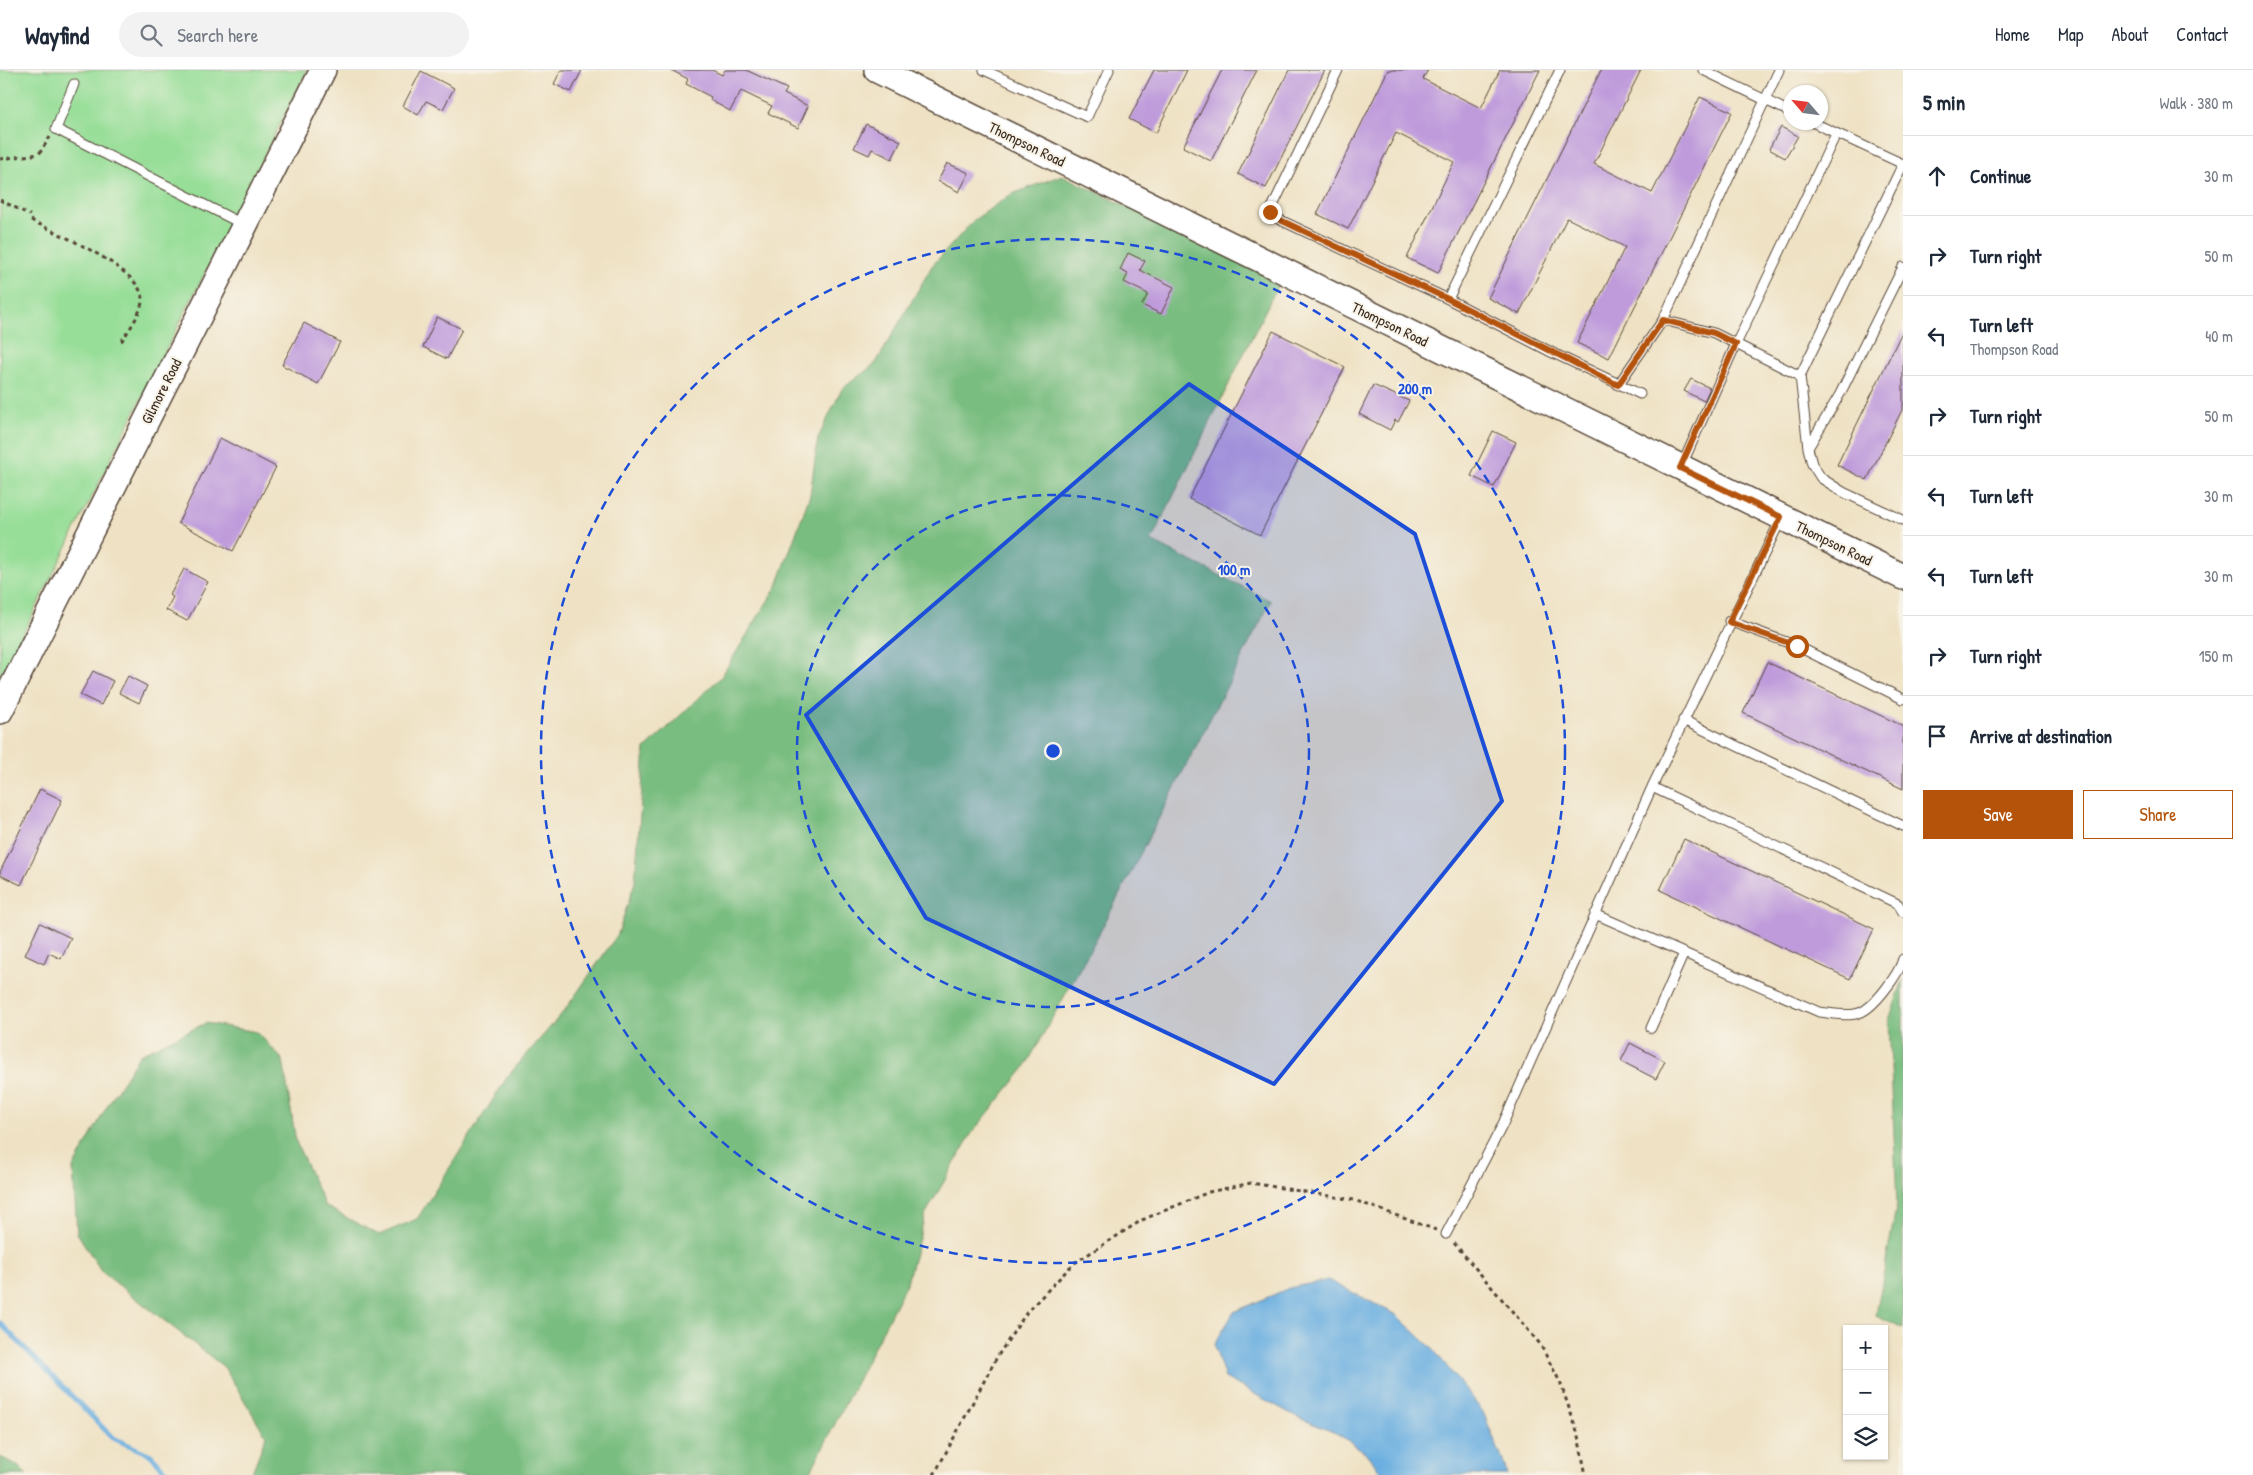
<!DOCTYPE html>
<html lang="en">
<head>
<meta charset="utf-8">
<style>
	body { margin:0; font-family:"Patrick Hand",sans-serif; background:#f2f2f3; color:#1f2937 }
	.controls { position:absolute; right:15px; bottom:15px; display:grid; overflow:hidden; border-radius:0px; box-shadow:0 1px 4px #0004 }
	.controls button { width:45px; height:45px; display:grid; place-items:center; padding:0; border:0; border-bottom:1px solid #e0e1e3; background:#fff; color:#1f2937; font:25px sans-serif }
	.compass { position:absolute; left:1783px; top:15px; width:45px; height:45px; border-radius:50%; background:#fff; box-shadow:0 1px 4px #0004; rotate:298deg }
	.stop { position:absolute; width:15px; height:15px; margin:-11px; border:4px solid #b45309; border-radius:50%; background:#fff }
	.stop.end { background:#b45309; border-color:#fff; box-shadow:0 1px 5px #0008 }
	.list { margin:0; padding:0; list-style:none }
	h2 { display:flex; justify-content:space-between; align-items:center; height:65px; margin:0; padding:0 20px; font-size:21px }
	h2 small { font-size:16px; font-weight:400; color:#747a83 }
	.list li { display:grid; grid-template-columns:32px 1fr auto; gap:15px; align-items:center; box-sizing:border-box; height:80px; padding:0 20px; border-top:1px solid #e0e1e3 }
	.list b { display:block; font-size:19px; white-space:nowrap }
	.list p { margin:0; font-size:16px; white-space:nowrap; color:#747a83 }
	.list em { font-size:16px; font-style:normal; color:#747a83 }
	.actions { display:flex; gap:10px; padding:15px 20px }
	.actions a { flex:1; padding:11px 0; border:1px solid #b45309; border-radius:0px; text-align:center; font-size:18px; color:#b45309 }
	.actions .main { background:#b45309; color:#fff }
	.icon { flex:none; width:28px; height:28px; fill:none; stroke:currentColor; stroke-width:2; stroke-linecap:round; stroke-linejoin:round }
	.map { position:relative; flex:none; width:1903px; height:1405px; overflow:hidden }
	header { display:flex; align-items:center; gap:30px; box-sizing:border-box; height:70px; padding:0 25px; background:#fff; border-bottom:1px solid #e0e1e3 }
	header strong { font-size:24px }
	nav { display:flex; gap:28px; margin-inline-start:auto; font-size:18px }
	.search { width:350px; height:45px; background:#f2f2f3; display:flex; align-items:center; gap:12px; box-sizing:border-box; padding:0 18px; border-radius:28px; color:#747a83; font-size:19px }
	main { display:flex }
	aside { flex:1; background:#fff }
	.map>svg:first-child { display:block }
	.green { fill:#97de98; stroke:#69845b }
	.forest { fill:#79bd80; stroke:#5a744f }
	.water { fill:#6aafe0; stroke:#526c7f }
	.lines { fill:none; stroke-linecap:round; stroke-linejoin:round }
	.stream { stroke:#6aafe0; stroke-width:5 }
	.building { fill:#bf9bdb }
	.lane-casing { stroke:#564637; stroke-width:11 }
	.secondary-casing { stroke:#564637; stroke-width:28 }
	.path { stroke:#564637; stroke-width:3; stroke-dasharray:4 4; stroke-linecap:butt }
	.lane { stroke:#fff; stroke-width:9 }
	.secondary { stroke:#fff; stroke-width:25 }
	.route { stroke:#b45309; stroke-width:6 }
	.marked { fill:#1d4ed8; fill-opacity:0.2; stroke:#1d4ed8; stroke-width:4; stroke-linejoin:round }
	.ring { fill:none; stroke:#1d4ed8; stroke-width:2.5; stroke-dasharray:9 6 }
	.labels { text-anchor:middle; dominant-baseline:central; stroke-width:4; stroke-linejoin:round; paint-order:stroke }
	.street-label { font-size:15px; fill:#3b2a1e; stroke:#f7f3e8 }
	.centre { fill:#1d4ed8; stroke:#f7f3e8; stroke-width:2.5 }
	.ring-label { font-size:15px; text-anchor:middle; font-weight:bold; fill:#1d4ed8; stroke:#f7f3e8; stroke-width:4; stroke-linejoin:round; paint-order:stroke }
</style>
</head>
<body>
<header>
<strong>Wayfind</strong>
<div class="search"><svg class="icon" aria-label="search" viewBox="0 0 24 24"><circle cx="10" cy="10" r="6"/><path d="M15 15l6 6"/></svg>Search here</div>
<nav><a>Home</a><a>Map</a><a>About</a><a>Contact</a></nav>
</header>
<main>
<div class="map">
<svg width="1903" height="1405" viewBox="0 0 1903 1405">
	<rect width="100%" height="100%" fill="#f7f3e8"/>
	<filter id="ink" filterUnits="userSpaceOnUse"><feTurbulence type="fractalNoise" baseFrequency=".02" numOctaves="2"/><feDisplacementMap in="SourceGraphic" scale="10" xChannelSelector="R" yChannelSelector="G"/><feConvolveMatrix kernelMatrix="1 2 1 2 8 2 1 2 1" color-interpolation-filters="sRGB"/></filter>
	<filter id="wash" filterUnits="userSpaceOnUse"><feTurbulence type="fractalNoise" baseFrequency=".0096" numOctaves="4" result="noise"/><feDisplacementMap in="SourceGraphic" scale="20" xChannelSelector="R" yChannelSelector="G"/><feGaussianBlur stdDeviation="1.12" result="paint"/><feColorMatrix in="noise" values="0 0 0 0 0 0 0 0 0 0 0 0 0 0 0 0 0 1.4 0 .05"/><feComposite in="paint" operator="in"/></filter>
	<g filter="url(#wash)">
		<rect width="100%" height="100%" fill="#efe2c4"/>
		<path class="green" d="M 0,0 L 307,0 L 0,609 Z"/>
		<path class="forest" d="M 1062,105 L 1280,211 L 1151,471 L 1271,531 L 1101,860 L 1024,999 L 972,1063 L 926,1143 L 907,1212 L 809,1405 L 251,1405 L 266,1366 L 224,1297 L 102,1202 L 77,1163 L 73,1098 L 109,1033 L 140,984 L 206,953 L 257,962 L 283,990 L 296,1072 L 325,1136 L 379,1165 L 417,1149 L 508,1006 L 565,940 L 618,864 L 635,812 L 645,679 L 721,607 L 777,516 L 810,425 L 818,368 L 842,319 L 876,293 L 932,196 L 974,150 L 1010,125 Z
			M 1903,910 L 1903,1258 L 1876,1245 L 1897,1133 L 1889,950 Z
			M 0,1387 L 17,1395 L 27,1405 L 0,1405 Z"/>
		<path class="water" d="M 1328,1210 L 1395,1244 L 1433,1279 L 1483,1342 L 1505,1396 L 1507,1405 L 1383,1405 L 1365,1382 L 1338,1364 L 1299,1348 L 1225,1308 L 1214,1275 L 1234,1242 L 1289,1218 Z"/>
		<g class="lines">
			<path class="stream" d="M 0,1253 L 113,1368 L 151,1385 L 169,1405"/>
		</g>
		<g id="blocks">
			<path class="building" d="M 561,0 L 582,0 L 571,22 L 554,14 Z
				M 671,0 L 712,0 L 722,5 L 725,0 L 746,0 L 787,19 L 784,24 L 808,36 L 798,58 L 768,43 L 772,36 L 741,21 L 730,41 L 710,30 L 711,27 L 686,14 L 688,9 Z
				M 1154,0 L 1187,0 L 1156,63 L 1129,49 Z
				M 1222,0 L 1257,0 L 1211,91 L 1183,77 Z
				M 1289,0 L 1325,0 L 1266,118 L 1238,104 Z
				M 1388,0 L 1428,0 L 1423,9 L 1481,38 L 1500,0 L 1540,0 L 1438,203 L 1407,188 L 1454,92 L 1396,63 L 1348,159 L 1317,144 Z
				M 1601,0 L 1641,0 L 1594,94 L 1652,123 L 1700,27 L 1732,42 L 1609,288 L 1577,273 L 1625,177 L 1567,148 L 1519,244 L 1488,228 Z
				M 421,1 L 454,18 L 443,39 L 426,31 L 418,45 L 403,36 Z
				M 866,54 L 901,71 L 892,89 L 872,79 L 869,85 L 854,78 Z
				M 1781,57 L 1798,66 L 1785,88 L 1769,79 Z
				M 947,93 L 969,103 L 959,122 L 938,111 Z
				M 1128,183 L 1145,191 L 1140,200 L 1174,217 L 1161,244 L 1142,235 L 1148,224 L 1124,212 L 1128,204 L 1120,200 Z
				M 437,247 L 462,259 L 447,289 L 423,277 Z
				M 304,253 L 340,272 L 318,314 L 282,295 Z
				M 1903,260 L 1903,338 L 1867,410 L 1837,395 Z
				M 1273,261 L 1345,297 L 1260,465 L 1189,429 Z
				M 1691,309 L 1710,318 L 1704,331 L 1684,321 Z
				M 1373,315 L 1409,331 L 1398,352 L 1395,350 L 1390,360 L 1359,344 Z
				M 1493,361 L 1516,372 L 1494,417 L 1471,406 Z
				M 220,368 L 276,397 L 233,481 L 178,453 Z
				M 184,499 L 208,512 L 187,551 L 166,540 L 173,527 L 170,525 Z
				M 1767,592 L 1903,656 L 1903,719 L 1743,643 Z
				M 93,601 L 113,611 L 101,635 L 80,625 Z
				M 128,606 L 147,616 L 139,633 L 119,623 Z
				M 40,719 L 62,730 L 21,815 L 0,805 L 0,802 Z
				M 1684,769 L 1874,859 L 1850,909 L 1660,820 Z
				M 40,853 L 71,868 L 61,889 L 49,883 L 44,894 L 25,885 Z
				M 1630,973 L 1665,991 L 1656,1009 L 1621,991 Z"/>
		</g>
	</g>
	<g filter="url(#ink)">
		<use href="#blocks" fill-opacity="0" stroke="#564637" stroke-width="1"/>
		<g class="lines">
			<defs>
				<path id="lane" d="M 984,0 L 1087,47 L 1109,0
					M 1338,0 L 1270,142 L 1276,148 L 1448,229 L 1553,283 L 1640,324
					M 1703,0 L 1790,42
					M 74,14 L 56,59 L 244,155
					M 1812,52 L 1903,94
					M 1903,94 L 1800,306 L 1808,378 L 1812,394 L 1821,408 L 1843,422 L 1903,450
					M 1448,229 L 1560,0
					M 1663,250 L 1714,263 L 1800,306
					M 1618,315 L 1663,250 L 1779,0
					M 1808,378 L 1840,324 L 1903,197
					M 1682,395 L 1736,274 L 1836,64
					M 1729,551 L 1797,576 L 1903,629
					M 1683,650 L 1903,756
					M 1652,717 L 1898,834 L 1903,842
					M 1595,844 L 1684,883 L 1651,958
					M 1684,883 L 1819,942 C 1830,943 1848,947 1859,943 C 1874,938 1899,904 1903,889
					M 1446,1164 L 1502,1056 L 1652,717 L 1781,449"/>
				<path id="secondary" d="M 877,0 L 1903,507
					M 0,641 L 323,0"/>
			</defs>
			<use href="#lane" class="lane-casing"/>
			<use href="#secondary" class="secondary-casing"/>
			<path class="path" d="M 0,89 L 39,84 L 50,67
				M 0,130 L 30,145
				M 31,150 C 57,164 138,197 142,227 C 144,240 128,261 121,272
				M 1454,1173 L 1540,1274 L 1560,1312 L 1577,1361 L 1586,1405
				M 934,1405 L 997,1287 L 1027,1242 L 1073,1194 L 1142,1150 L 1209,1122 L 1251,1113 L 1354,1130 L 1436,1160"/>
			<use href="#lane" class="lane"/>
			<use href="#secondary" class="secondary"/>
		</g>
	</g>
	<g class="lines" filter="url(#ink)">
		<path class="route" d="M 1270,142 L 1276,148 L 1448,229 L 1618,315 L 1663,250 L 1714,263 L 1736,274 L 1680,398 L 1781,447 L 1729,552 L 1797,576"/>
	</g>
	<path class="marked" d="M 1189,314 L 1415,464 L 1502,731 L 1274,1014 L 926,848 L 806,645 Z"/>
	<g class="ring">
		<circle cx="1053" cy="681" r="256"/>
		<circle cx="1053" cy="681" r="512"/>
	</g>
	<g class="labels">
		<g class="street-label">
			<text transform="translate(1027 74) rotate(26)">Thompson Road</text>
			<text transform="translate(1390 254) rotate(26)">Thompson Road</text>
			<text transform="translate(161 321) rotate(-63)">Gilmore Road</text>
			<text transform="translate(1834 473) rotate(26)">Thompson Road</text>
		</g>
	</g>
	<circle cx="1053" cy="681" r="8" class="centre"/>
	<g class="ring-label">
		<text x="1415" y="324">200 m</text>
		<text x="1234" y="505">100 m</text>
	</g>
</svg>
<div class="controls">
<button>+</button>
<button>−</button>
<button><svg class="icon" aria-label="layers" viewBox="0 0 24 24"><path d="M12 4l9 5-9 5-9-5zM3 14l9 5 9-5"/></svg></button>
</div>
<svg class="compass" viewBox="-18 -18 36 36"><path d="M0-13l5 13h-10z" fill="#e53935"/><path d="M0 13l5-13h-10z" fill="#747a83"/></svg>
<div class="stop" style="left:1797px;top:576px"></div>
<div class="stop end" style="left:1270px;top:142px"></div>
</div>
<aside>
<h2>5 min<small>Walk · 380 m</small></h2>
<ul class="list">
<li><svg class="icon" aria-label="ahead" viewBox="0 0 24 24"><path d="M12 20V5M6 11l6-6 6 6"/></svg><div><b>Continue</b></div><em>30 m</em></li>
<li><svg class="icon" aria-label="right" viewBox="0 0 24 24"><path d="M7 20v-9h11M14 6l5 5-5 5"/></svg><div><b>Turn right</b></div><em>50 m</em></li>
<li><svg class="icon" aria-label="left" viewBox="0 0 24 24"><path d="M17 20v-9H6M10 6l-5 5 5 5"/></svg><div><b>Turn left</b><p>Thompson Road</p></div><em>40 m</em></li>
<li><svg class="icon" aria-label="right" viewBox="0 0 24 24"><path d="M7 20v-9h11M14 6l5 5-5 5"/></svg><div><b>Turn right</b></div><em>50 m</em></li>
<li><svg class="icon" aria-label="left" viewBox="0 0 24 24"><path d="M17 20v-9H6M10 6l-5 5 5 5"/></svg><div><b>Turn left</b></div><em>30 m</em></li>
<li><svg class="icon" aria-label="left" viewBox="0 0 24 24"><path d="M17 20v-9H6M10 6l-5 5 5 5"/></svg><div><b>Turn left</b></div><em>30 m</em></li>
<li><svg class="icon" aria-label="right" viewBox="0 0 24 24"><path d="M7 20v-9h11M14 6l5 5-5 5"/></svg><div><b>Turn right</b></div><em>150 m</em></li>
<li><svg class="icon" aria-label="arrive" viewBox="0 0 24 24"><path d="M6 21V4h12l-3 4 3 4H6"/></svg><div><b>Arrive at destination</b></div></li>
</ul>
<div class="actions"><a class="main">Save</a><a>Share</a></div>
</aside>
</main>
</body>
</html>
